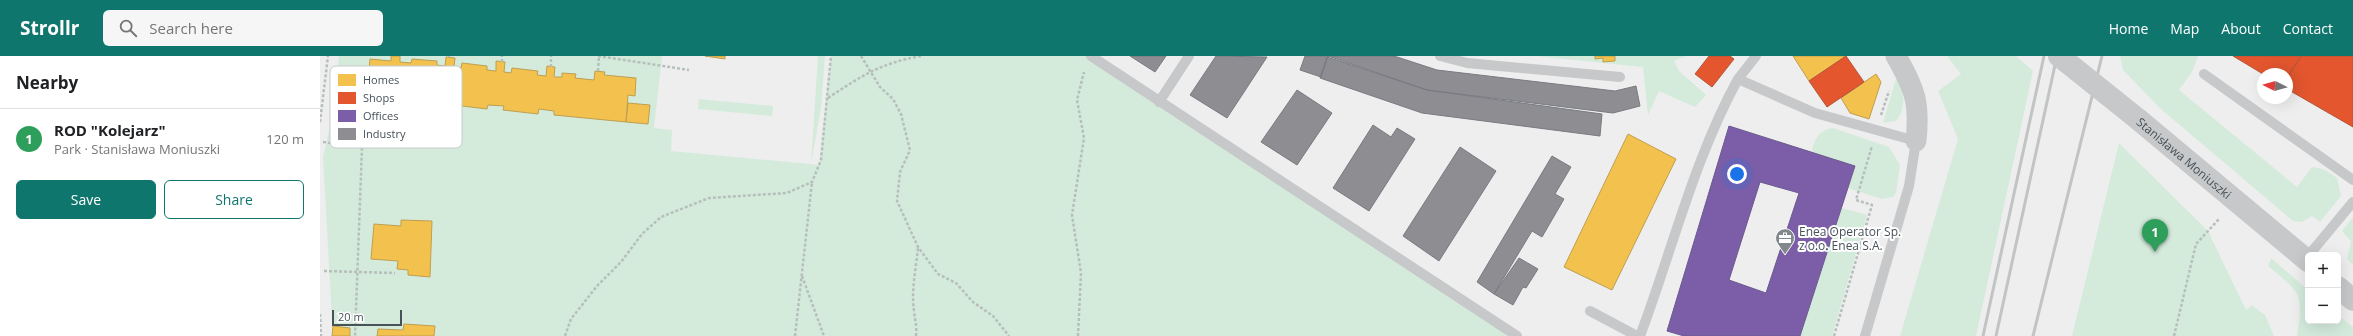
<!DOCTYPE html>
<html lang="en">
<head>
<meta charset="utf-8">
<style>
	body { margin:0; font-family:"Open Sans",sans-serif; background:#f6f6f6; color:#202124 }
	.controls { position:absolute; right:12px; bottom:12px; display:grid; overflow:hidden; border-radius:6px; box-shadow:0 4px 16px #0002 }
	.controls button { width:36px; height:36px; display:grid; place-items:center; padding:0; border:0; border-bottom:1px solid #e0e0e0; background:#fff; color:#202124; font:20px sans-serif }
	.compass { position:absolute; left:1937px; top:12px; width:36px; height:36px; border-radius:50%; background:#fff; box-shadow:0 4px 16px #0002; rotate:275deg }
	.scale { position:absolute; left:12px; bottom:10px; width:70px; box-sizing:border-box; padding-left:4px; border:2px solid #475158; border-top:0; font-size:11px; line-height:14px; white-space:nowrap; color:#475158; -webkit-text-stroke:3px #fff; paint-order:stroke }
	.you { position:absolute; left:1417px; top:118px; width:14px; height:14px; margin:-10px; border:3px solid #fff; border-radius:50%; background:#1a73e8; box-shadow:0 0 0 6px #1a73e833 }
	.badge { display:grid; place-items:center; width:26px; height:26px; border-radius:50%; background:#0f766e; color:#fff; font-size:13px; font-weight:700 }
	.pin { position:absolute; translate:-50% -33px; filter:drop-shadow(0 1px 2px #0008) }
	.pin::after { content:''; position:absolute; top:21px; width:14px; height:12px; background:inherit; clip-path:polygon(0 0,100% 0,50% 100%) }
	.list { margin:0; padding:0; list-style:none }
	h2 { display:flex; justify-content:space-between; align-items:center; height:52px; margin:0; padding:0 16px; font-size:17px }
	h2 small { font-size:13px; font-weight:400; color:#757577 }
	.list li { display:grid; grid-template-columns:26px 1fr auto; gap:12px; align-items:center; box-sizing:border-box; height:60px; padding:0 16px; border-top:1px solid #e0e0e0 }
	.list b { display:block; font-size:15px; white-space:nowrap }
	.list p { margin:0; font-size:13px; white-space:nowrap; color:#757577 }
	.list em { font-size:13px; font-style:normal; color:#757577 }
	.actions { display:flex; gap:8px; padding:12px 16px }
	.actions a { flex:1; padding:9px 0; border:1px solid #0f766e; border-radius:6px; text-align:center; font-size:14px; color:#0f766e }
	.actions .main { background:#0f766e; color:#fff }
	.icon { flex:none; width:22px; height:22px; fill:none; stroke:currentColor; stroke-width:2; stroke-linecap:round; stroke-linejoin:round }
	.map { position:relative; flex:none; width:2033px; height:280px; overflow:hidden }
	header { display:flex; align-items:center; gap:24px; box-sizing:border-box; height:56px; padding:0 20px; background:#0f766e; color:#fff }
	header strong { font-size:19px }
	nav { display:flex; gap:22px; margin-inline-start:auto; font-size:14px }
	.search { width:280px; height:36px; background:#f6f6f6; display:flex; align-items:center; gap:10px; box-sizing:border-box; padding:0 14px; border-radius:6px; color:#757577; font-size:15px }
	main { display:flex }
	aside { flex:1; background:#fff }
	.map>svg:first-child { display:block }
	.green { fill:#d4ebdc }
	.homes { fill:#f2c14e; stroke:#bf9f51 }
	.shops { fill:#e4572e; stroke:#b5553b }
	.offices { fill:#7b5ea7; stroke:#6b5a8f; fill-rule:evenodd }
	.industry { fill:#8d8d92; stroke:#787b81 }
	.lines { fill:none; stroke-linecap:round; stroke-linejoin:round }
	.path { stroke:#b6bfbc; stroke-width:2.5; stroke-dasharray:3 2; stroke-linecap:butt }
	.service { stroke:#c6c8c9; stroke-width:10 }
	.minor { stroke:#c6c8c9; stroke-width:21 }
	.tertiary { stroke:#c6c8c9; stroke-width:22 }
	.rail { stroke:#c2c4c4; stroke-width:3 }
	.tertiary-bridge { stroke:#c6c8c9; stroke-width:22 }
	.labels { text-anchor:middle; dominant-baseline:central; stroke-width:4; stroke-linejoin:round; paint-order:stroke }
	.street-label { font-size:12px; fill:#475158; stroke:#fff }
	.poi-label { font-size:12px; fill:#475158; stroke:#fff; text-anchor:start }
	.key { fill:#fff; stroke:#c8cbcd; stroke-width:1 }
	.key-label { font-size:11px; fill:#475158 }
</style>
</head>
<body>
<header>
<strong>Strollr</strong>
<div class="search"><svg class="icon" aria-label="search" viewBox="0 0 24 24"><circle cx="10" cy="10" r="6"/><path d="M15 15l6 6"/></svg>Search here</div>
<nav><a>Home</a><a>Map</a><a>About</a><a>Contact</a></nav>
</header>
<main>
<aside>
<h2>Nearby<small></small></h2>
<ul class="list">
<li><span class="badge" style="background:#2e9e5b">1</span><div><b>ROD &quot;Kolejarz&quot;</b><p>Park · Stanisława Moniuszki</p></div><em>120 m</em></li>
</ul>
<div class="actions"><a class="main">Save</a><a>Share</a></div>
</aside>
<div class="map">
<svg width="2033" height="280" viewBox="0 0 2033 280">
	<rect width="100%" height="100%" fill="#eee"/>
	<path class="green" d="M 19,0 L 342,0 L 334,72 L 352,74 L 351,95 L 491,108 L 498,0 L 505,0 L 501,52 L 491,108 L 499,109 L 511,0 L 771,0 L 1189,280 L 13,280 L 3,101 L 12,62 Z
		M 1216,0 L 1366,0 L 1354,5 L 1359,15 L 1386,39 L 1375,51 L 1339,35 L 1328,59 L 1323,11 Z
		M 1627,0 L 1696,0 L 1713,15 L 1656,280 L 1580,280 L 1638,83 L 1618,35 L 1641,18 Z
		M 1800,0 L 1878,0 L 1872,16 L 1859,34 L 1977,131 L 1992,111 C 2003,112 2009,116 2017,122 L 2021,140 L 2000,166 L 1992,160 L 1982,166 L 1973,165 L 1842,54 L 1803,14 Z
		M 1577,19 C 1583,35 1588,50 1576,65 L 1563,67 Z
		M 379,43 L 453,50 L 452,60 L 378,53 Z
		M 1513,72 L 1569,91 L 1580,109 L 1576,137 L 1573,141 L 1562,143 L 1528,132 L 1535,110 L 1492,96 C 1494,83 1499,74 1513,72 Z
		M 1799,87 L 1888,175 L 1926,254 L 1932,249 L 1945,259 L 1954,280 L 1752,280 Z
		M 1522,152 L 1547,159 L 1512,280 L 1480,280 Z
		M 2033,161 L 2033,209 L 2027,203 L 2031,185 L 2022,175 Z
		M 1951,202 L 1988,234 L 1988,265 L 2018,265 L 2018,259 L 2033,271 L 2033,280 L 1977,280 C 1984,236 1980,237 1948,210 Z"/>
	<path class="homes" d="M 71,0 L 80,0 L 80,6 L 91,7 L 92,3 L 117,5 L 117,9 L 125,10 L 126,1 L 135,2 L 134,11 L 141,12 L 142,7 L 167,10 L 167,14 L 176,15 L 176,5 L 185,6 L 184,16 L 191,17 L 192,12 L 218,15 L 217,19 L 226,20 L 227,10 L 235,11 L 234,21 L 242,21 L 242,17 L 256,18 L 255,22 L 274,24 L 275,15 L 285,16 L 284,19 L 316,22 L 315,40 L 308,39 L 306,66 L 234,59 L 234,55 L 219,53 L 218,58 L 183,54 L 184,50 L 168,49 L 167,53 L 134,49 L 134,45 L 118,44 L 117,48 L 100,46 L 101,42 L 88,41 L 88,45 L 54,42 L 56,23 L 48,23 L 50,3 L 71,5 Z
		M 385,0 L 405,0 L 405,3 Z
		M 1275,0 L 1295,0 L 1295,5 L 1283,6 L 1283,2 L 1275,3 Z
		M 1473,0 L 1526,0 L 1489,25 Z
		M 1556,18 L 1561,26 L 1549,63 L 1530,57 L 1521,42 Z
		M 308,47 L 330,49 L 328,68 L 306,66 Z
		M 1308,78 L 1356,103 L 1292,234 L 1244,211 Z
		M 81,164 L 112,165 L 110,221 L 88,219 L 88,214 L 77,213 L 78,205 L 51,203 L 54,168 L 81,170 Z
		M 84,268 L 115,270 L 114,280 L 57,280 L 58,273 L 83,274 Z
		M 13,270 L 30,272 L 30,280 L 12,280 Z"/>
	<path class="shops" d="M 1389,0 L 1410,0 L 1414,3 L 1392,31 L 1375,18 Z
		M 1526,0 L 1544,26 L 1507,51 L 1489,25 Z
		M 1913,0 L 1981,0 L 1967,22 L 1967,18 L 1943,18 Z
		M 1981,0 L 2033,0 L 2033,71 L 1967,33 L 1967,22 Z"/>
	<path class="offices" d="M 1409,70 L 1535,110 L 1480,280 L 1364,280 L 1347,275 ZM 1440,126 L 1479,137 L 1446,237 L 1409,224 Z"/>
	<path class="industry" d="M 810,0 L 846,0 L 835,16 Z
		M 896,0 L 947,1 L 907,62 L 870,39 Z
		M 985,0 L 1008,0 L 1001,21 L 980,14 Z
		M 1008,0 L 1074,0 L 1117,14 L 1295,35 L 1316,30 L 1320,50 L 1293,57 L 1107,34 Z
		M 1007,1 L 1107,34 L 1282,58 L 1280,80 L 1102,57 L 1000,22 Z
		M 977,34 L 1012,57 L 977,109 L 941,86 Z
		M 1053,69 L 1071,81 L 1077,72 L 1095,83 L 1049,155 L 1013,132 Z
		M 1140,91 L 1176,115 L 1119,205 L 1083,180 Z
		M 1232,100 L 1251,111 L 1235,138 L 1244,143 L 1222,181 L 1212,175 L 1174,238 L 1157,226 Z
		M 1199,202 L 1218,213 L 1206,232 L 1203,231 L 1193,249 L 1174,238 Z"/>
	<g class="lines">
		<path class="path" d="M 278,0 L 369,14
			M 541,0 L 560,31 L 573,43 L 581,58 L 590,94 L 580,116 L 577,145 L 598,191 L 618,218 L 636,227 L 653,246 L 673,260 L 689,280
			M 129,1 L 129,0
			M 182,6 L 182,0
			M 231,11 L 231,0
			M 278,15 L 279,0
			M 508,42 C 541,20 561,7 601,0
			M 1561,59 L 1569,35
			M 0,66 L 8,0
			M 3,86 L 42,91 L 35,280
			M 4,215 L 75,217
			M 482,220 L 504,280
			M 0,258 L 1,280
			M 245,280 L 251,263 L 277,230 L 301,206 L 322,178 L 341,161 L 389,142 L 467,137 L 492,126 L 501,104 L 511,0
			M 475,280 L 492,126
			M 596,280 C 597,268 595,266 594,255 C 591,235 596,212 598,192
			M 758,280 L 761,217 L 752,159 L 764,82 L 757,44 L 764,16
			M 1514,280 L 1552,149 L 1536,144 L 1552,90
			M 1854,280 L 1876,188 L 1900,162"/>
		<path class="service" d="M 771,0 L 1197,280
			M 1120,0 L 1147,7 L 1300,21
			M 1436,0 L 1418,23 L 1495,57 L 1596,85 L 1589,130 L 1545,280
			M 1884,18 L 2033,124
			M 839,46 L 869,0
			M 1989,199 L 2033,146
			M 1270,255 L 1317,280
			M 1320,280 C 1352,195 1374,103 1418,23"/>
		<path class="minor" d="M 1576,0 C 1595,33 1600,47 1596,85"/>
		<g class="tertiary">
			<path id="s1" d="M 1819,64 L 1988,205"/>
			<path d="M 2018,231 L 2033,244"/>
		</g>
		<path class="rail" d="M 1663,280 L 1724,0
			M 1676,280 L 1737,0
			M 1713,280 L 1782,0"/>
		<path class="tertiary-bridge" d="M 1739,0 L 1819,64"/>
	</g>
	<defs>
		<symbol id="office-pin" viewBox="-11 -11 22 30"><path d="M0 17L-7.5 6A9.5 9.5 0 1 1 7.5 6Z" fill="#81888c" stroke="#fff"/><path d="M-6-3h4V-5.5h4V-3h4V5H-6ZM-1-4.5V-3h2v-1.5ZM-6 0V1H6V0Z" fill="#fff"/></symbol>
	</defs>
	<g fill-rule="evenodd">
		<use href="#office-pin" x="1454" y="171" width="22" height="30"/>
	</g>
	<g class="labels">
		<g class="street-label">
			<text stroke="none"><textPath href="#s1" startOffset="59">Stanisława Moniuszki</textPath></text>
		</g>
		<g class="poi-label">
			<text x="1479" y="175">Enea Operator Sp.<tspan x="1479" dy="14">z o.o. Enea S.A.</tspan></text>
		</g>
	</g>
	<rect x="10" y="10" width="132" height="82" rx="6" class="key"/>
	<rect x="18" y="18" width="18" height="12" fill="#f2c14e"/>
	<rect x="18" y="36" width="18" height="12" fill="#e4572e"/>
	<rect x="18" y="54" width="18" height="12" fill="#7b5ea7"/>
	<rect x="18" y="72" width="18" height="12" fill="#8d8d92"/>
	<g class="key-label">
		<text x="43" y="28">Homes</text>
		<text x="43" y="46">Shops</text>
		<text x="43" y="64">Offices</text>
		<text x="43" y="82">Industry</text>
	</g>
</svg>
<div class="controls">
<button>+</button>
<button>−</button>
</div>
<svg class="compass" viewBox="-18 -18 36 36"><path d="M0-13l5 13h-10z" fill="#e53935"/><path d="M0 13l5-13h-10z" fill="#757577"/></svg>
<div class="scale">20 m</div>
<div class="you"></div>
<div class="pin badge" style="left:1835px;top:196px;background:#2e9e5b">1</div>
</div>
</main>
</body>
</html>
